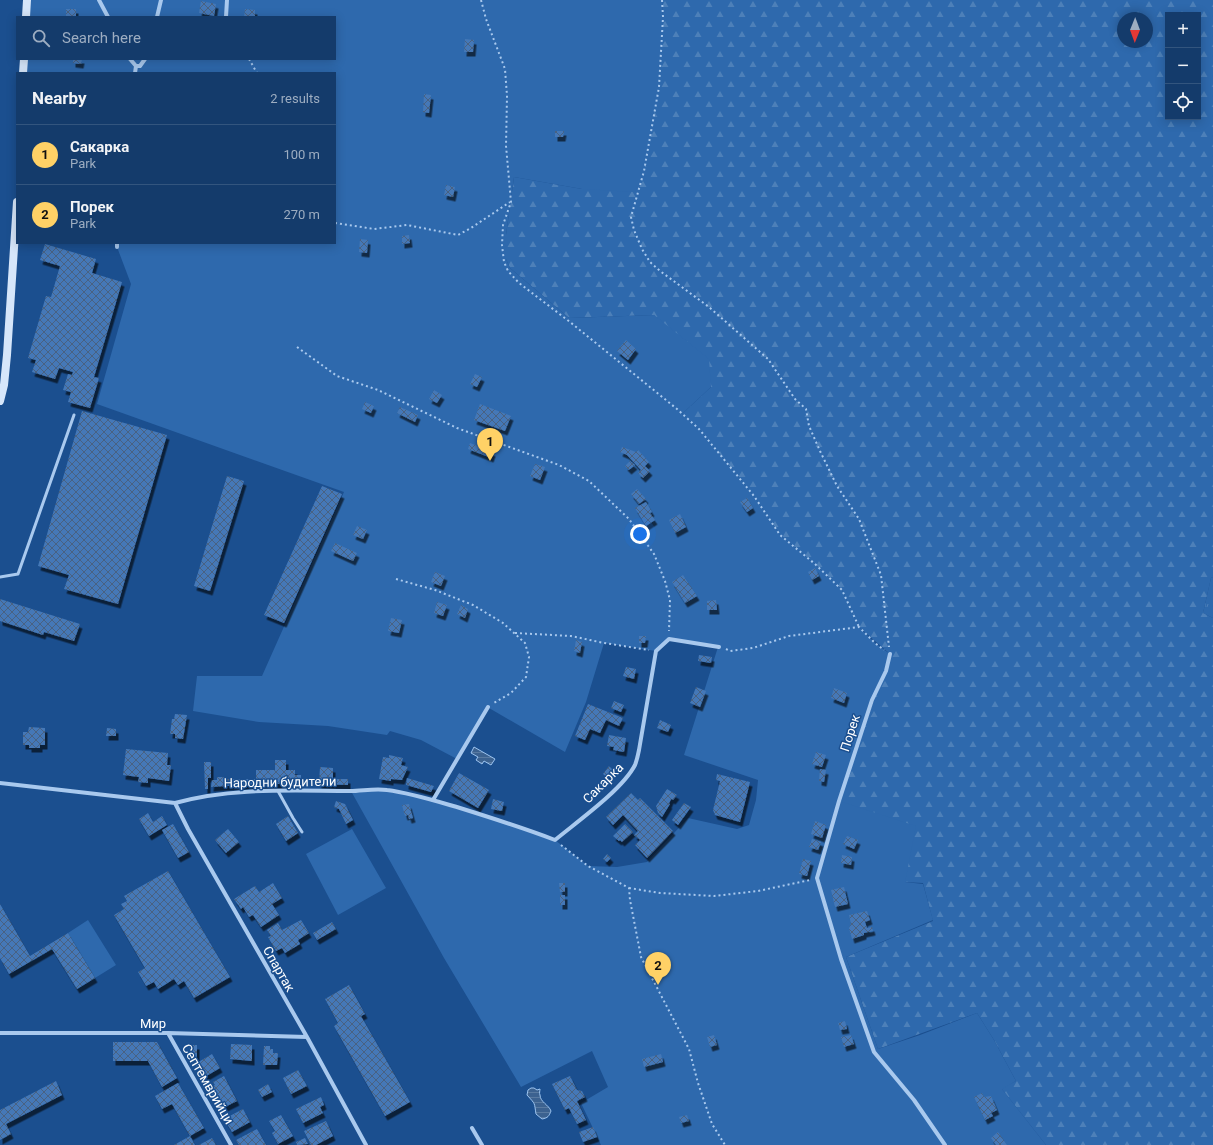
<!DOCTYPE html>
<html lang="en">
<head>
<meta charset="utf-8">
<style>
	body { margin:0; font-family:Roboto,sans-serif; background:#214673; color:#f1f3f6 }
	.controls { position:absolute; right:12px; top:12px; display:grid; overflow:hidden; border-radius:0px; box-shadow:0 2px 10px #0003 }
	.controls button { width:36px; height:36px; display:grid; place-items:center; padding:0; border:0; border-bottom:1px solid #33557e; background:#143b6b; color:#f1f3f6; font:20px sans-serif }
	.compass { position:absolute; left:1117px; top:12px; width:36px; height:36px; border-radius:50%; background:#143b6b; box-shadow:0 2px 10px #0003; rotate:181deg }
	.you { position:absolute; left:640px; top:534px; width:14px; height:14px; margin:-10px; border:3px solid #fff; border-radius:50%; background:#1a73e8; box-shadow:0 0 0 6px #1a73e833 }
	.badge { display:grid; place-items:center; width:26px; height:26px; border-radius:50%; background:#ffd166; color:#111; font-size:13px; font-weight:700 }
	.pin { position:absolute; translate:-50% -33px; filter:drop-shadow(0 1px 2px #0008) }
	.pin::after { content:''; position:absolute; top:21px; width:14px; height:12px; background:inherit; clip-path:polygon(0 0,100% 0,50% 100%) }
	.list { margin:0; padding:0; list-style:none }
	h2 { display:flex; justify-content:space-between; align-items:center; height:52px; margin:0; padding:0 16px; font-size:17px }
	h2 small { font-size:13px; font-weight:400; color:#9dadc1 }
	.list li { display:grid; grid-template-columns:26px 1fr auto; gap:12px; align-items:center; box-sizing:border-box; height:60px; padding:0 16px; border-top:1px solid #33557e }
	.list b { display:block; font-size:15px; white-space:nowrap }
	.list p { margin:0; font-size:13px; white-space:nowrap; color:#9dadc1 }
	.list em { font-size:13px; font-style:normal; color:#9dadc1 }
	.icon { flex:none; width:22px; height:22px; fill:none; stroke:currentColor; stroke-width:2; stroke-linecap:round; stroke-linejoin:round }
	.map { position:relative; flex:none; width:1213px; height:1145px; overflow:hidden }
	.search { position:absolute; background:#143b6b; box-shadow:0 2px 10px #0003; left:16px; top:16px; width:320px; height:44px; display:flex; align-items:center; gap:10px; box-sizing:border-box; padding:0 14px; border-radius:0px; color:#9dadc1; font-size:15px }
	.panel { position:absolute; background:#143b6b; box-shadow:0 2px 10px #0003; left:16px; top:72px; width:320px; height:172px; border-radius:0px }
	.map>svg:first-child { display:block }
	.grass { fill:url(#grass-tufts) }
	.forest { fill:url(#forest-firs); fill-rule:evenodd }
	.garden { fill:#2e69ad }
	.water { fill:url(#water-rules); stroke:#9cc4f0 }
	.building { fill:url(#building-cross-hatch); filter:url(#shadow) }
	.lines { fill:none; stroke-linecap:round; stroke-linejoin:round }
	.path { stroke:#a9c9ee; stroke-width:2; stroke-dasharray:2 3; stroke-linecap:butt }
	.service { stroke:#a9c9ee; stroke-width:3 }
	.minor { stroke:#a9c9ee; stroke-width:4 }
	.secondary { stroke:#d6e6fa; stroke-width:8 }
	.labels { text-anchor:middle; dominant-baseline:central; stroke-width:3; stroke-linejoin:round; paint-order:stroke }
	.street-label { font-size:13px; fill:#fff; stroke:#1b4f8f }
</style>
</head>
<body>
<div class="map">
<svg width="1213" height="1145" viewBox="0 0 1213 1145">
	<defs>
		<pattern id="grass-tufts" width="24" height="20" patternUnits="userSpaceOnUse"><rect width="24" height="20" fill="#2e69ad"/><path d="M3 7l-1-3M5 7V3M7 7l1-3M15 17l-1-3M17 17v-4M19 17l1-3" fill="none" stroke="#4d80b9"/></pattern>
		<pattern id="forest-firs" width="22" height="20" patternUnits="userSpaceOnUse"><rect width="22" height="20" fill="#2e69ad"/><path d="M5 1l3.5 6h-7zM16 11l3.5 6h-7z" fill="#4d80b9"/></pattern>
		<pattern id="water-rules" width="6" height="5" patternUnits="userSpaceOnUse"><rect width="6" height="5" fill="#3c6290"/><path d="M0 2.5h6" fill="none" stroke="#597aa1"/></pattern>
		<pattern id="building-cross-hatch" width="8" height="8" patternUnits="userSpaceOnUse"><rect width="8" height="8" fill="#4478b7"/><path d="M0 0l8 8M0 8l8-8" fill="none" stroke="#486282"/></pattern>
		<filter id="shadow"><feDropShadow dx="2.5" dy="4.5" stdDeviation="0" flood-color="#0009"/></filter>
	</defs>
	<rect width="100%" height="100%" fill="#1b4f8f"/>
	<path class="grass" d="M 1213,577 L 1213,618 L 1203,613 L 1211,578 Z"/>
	<path class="forest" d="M 662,0 L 1213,0 L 1213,577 L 1211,578 L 1203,613 L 1213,618 L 1213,1145 L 1046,1145 L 1001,1088 L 1016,1081 L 994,1040 L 977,1013 L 878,1049 L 846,957 L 933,921 L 923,883 L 905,882 L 839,801 L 890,654 L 859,627 L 842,590 L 815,564 L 780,535 L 754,496 L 699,429 L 682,414 L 711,387 L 654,315 L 569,318 L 510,268 L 506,259 L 506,235 L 514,177 L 582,189 L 663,17 ZM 1168,15 L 1198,15 L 1198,117 L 1168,117 ZM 1123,18 L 1147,18 L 1147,42 L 1123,42 Z"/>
	<path class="garden" d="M 27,0 L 662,0 L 663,17 L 659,87 L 644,171 L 635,192 L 582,189 L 514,177 L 506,235 L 506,259 L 510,268 L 569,318 L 654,315 L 709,359 L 711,387 L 682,414 L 699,429 L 754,496 L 780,535 L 815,564 L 842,590 L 859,627 L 875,643 L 890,654 L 886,671 L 872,700 L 839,801 L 916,826 L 905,882 L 923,884 L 933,920 L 846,957 L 878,1049 L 920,1035 L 977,1013 L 994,1040 L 1016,1081 L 1002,1089 L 1046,1145 L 601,1145 L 581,1103 L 608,1087 L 592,1051 L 521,1087 L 444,958 L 351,791 L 386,789 L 433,800 L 555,840 L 588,866 L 617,867 L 647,862 L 688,818 L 737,829 L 749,825 L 756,800 L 758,780 L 684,755 L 718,647 L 669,639 L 656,651 L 604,643 L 586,702 L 565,752 L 489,708 L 457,759 L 421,740 L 390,731 L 387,735 L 328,726 L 259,722 L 193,711 L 197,676 L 262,676 L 344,492 L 97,404 L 131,284 L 117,247 L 117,243 L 335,243 L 335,73 L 23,73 L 24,59 L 335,59 L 335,17 L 26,17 Z
		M 352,829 L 386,888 L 338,915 L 306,854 Z
		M 88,920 L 116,965 L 95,978 L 68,933 Z"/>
	<path class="water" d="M 474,747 L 495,759 L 491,765 L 484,761 L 482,764 L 476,760 L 478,757 L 471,753 Z
		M 531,1088 L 534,1088 L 537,1090 L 540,1089 C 540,1091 539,1093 540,1095 C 540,1102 549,1105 551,1111 C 549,1116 548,1118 542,1119 L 536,1114 C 534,1102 536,1105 527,1095 L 528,1090 Z"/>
	<path class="building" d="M 201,1 L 216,4 L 214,16 L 199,13 Z
		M 66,9 L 76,9 L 76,17 L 66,17 Z
		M 245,9 L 255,10 L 255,17 L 244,17 Z
		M 465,39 L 474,40 L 473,52 L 464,52 Z
		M 73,59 L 82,59 L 81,64 L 73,63 Z
		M 424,94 L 431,95 L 429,113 L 423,112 Z
		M 555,131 L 564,131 L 563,137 L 555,137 Z
		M 446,185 L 455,187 L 453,197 L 444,195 Z
		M 409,235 L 410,243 L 402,244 L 402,236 Z
		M 360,239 L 368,240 L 367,253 L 359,252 Z
		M 45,244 L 96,259 L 92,273 L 122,282 L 94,377 L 99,378 L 90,408 L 68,402 L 71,392 L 63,390 L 68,374 L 72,375 L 73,372 L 59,368 L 55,379 L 32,372 L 36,360 L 28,358 L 46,296 L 51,297 L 60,266 L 40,260 Z
		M 626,340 L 636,349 L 628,360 L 617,351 Z
		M 475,374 L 482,377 L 477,387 L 470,384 Z
		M 434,390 L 442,395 L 437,403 L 429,399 Z
		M 365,402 L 374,406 L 371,413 L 362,409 Z
		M 480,404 L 511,416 L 505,431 L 474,420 Z
		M 400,407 L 418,415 L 415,422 L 397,413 Z
		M 82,411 L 167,435 L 118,604 L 64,589 L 69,575 L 38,566 Z
		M 470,443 L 493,452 L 491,458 L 468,449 Z
		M 622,447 L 636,452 L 638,450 L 649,462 L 645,466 L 650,471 L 643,478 L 638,473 L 641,470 L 627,455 L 620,452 Z
		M 630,461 L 635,465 L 629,470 L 625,466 Z
		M 535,464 L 545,467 L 540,480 L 530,476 Z
		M 227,476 L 244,481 L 210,591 L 194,586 Z
		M 322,486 L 342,494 L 284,623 L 264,615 Z
		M 637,489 L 646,499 L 639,504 L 631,494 Z
		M 747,498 L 753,508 L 747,512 L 740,502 Z
		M 646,502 L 652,512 L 650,513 L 655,520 L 646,526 L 635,508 Z
		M 680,514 L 686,527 L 675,533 L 669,520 Z
		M 357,526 L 367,530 L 363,539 L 353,535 Z
		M 335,543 L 357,553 L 353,561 L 331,551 Z
		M 815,568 L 819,576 L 812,580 L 808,572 Z
		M 435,572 L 445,576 L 441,586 L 431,582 Z
		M 683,575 L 697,596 L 685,603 L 672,582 Z
		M 0,599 L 80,624 L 74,641 L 44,632 L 43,635 L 0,621 Z
		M 716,600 L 717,610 L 707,610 L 707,601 Z
		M 437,602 L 447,605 L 443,616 L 434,613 Z
		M 461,605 L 468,609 L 465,618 L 457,614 Z
		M 391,618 L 402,620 L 399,633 L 388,631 Z
		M 639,636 L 646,636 L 645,643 L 639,643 Z
		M 576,640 L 582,642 L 580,653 L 574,651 Z
		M 699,655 L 712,657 L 711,663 L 698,661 Z
		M 626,667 L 636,669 L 634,679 L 623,676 Z
		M 696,687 L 706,691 L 700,707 L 690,703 Z
		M 834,688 L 847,693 L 844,703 L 831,698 Z
		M 614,701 L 624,705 L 621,712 L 611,708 Z
		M 588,704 L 623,718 L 619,726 L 606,720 L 600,733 L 590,729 L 585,740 L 575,736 Z
		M 175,714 L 187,715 L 183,739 L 175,738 L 175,734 L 170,734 L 172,719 L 174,719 Z
		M 660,720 L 671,725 L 668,732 L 657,728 Z
		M 29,727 L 45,728 L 45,745 L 40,745 L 40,748 L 29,748 L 29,745 L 23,745 L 23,732 L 28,732 Z
		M 107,728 L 116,729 L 116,736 L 106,736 Z
		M 609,735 L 626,738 L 624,752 L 613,750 L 614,747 L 607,746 Z
		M 126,749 L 168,753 L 167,765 L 171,765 L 169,781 L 148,778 L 148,783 L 138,782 L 139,777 L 123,775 Z
		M 816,752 L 826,755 L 822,767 L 812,764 Z
		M 389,755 L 403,758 L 401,765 L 408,767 L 402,780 L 391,779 L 391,781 L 379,779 L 383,757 L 389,758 Z
		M 275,760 L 286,760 L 286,770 L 295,770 L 295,775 L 301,775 L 301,784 L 256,784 L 211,787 L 212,780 L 217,780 L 217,777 L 224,777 L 224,779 L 256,779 L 256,770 L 275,770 Z
		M 204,762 L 211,762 L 211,778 L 208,778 L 208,789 L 205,789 Z
		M 609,766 L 614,771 L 608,778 L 603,774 Z
		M 320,767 L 333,768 L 333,779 L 348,779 L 348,785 L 319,784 Z
		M 820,769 L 826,770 L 824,782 L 819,781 Z
		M 459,773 L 489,790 L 478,808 L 449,791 Z
		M 717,774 L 750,782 L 740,822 L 715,815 L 713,810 L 720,781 L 716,780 Z
		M 407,778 L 434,786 L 431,792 L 406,785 Z
		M 667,789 L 677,795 L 673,800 L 671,799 L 669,804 L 670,804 L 662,817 L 658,813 L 656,806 Z
		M 631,793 L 638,800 L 640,798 L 673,831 L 647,858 L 635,845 L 640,840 L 634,835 L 638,831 L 623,815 L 613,825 L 606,817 Z
		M 493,799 L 504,802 L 502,811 L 491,809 Z
		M 336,801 L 345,804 L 353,820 L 346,824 L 339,809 L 334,807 Z
		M 684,803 L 691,807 L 678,825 L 672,820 Z
		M 409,804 L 413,818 L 409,819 L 408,815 L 405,816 L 402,805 Z
		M 148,813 L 153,822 L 162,816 L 167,825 L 149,836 L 139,819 Z
		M 288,816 L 298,833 L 286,841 L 276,824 Z
		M 815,821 L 826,825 L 822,838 L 811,834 Z
		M 173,824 L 189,852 L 178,858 L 162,830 Z
		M 625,824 L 633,832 L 622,842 L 620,840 L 619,841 L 613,836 Z
		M 228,829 L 239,842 L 226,853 L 215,840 Z
		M 847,836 L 858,840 L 854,849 L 843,844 Z
		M 812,839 L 821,842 L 818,850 L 809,847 Z
		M 607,854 L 611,858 L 607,862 L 603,859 Z
		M 842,855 L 852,857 L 851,865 L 841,863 Z
		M 803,859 L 811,861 L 807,876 L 799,874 Z
		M 168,871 L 230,977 L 194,998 L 184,981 L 178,985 L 174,979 L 158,989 L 154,982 L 146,986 L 138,972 L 145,968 L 114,915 L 124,909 L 121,904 L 127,901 L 124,896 Z
		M 273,883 L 282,898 L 272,904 L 279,915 L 261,927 L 253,915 L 249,917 L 243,907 L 241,909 L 234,899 L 255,886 L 259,892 Z
		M 559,883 L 565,883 L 565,892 L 560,892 Z
		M 844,887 L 848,904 L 835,907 L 831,890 Z
		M 560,895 L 565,895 L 565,905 L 560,905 Z
		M 0,904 L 30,956 L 68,933 L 95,978 L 77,989 L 52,949 L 9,974 L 0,958 Z
		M 867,911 L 870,920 L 865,922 L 867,928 L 872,927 L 873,931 L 864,933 L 864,935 L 852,939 L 849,928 L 851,924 L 849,915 Z
		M 301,920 L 309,933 L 298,940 L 300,944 L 285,953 L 282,948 L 276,951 L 268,937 L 271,936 L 267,930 L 278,923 L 282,930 Z
		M 332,922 L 336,929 L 317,940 L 313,933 Z
		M 349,985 L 365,1014 L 361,1016 L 410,1102 L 385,1116 L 334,1026 L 338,1023 L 325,999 Z
		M 845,1021 L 847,1029 L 840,1030 L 838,1023 Z
		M 714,1035 L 717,1045 L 710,1047 L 707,1037 Z
		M 851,1035 L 854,1044 L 844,1047 L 841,1037 Z
		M 113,1042 L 157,1042 L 177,1078 L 162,1087 L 148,1061 L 113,1061 Z
		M 231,1044 L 252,1045 L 252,1061 L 230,1059 Z
		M 190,1045 L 197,1045 L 197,1057 L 189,1057 Z
		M 264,1046 L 270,1046 L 270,1049 L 273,1049 L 273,1053 L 278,1053 L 277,1065 L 263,1065 Z
		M 212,1054 L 220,1068 L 203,1078 L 195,1064 Z
		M 661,1054 L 663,1062 L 644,1067 L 642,1059 Z
		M 298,1070 L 307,1086 L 291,1094 L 283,1078 Z
		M 224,1076 L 237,1101 L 225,1107 L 223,1104 L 217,1107 L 207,1089 L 215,1085 L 213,1082 Z
		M 570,1076 L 577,1090 L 582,1091 L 585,1097 L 577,1101 L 586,1120 L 577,1124 L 569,1108 L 565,1110 L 552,1084 Z
		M 56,1081 L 62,1095 L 6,1124 L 11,1134 L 0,1140 L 0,1110 Z
		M 178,1083 L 204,1128 L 190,1136 L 172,1104 L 162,1109 L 155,1096 Z
		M 268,1084 L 272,1092 L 262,1097 L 258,1090 Z
		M 982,1093 L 984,1097 L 991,1096 L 997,1110 L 991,1113 L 993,1116 L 985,1120 L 974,1097 Z
		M 321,1097 L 324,1105 L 320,1107 L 323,1113 L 303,1123 L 296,1109 Z
		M 243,1109 L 250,1122 L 232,1132 L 224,1119 Z
		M 281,1115 L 293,1136 L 278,1144 L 272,1133 L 275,1131 L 269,1121 Z
		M 687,1115 L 689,1121 L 681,1123 L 679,1117 Z
		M 326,1121 L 333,1136 L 316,1145 L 311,1145 L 304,1131 Z
		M 593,1127 L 597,1137 L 583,1142 L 579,1132 Z
		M 257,1129 L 266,1145 L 239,1145 L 236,1140 Z
		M 998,1132 L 1007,1145 L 996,1145 L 991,1138 Z
		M 190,1136 L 195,1145 L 174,1145 Z
		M 212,1138 L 216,1145 L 199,1145 Z
		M 305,1138 L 308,1144 L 297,1145 L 296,1142 Z"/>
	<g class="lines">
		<path class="path" d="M 481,0 L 486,19 L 505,69 L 507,96 L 506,146 L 511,202 L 503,225 L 502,245 L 504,262 L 508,271 L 519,283 L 570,322 L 677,409 L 699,429 L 754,496 L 780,535 L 815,564 L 842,590 L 859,627
			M 662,0 L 663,17 L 659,87 L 644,171 L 631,217 L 634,230 L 642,249 L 650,262 L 660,271 L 709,307 L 768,359 L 795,399 L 806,409 L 809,426 L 820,451 L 837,486 L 859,519 L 881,575 L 889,647
			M 249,59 L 257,73
			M 335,223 L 374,229 L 407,225 L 458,235 L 471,228 L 510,202
			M 297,347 L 337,376 L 378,390 L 457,428 L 559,465 L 589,481 L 629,519 L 654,554 L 665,581 L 670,600 L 669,631
			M 396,579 L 435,590 L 473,605 L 503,623 L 525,643 L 529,657 L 526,677 L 511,693 L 494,703
			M 515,633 L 571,636 L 604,643 L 649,650
			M 726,649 L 730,651 L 753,648 L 789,636 L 859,627 L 875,643 L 884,650
			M 561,845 L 588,866 L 629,888 L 630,900 L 641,957 L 689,1049 L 698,1083 L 712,1124 L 725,1145
			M 629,888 L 660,893 L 714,896 L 758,891 L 810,880"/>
		<path class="service" d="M 0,577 L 18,574 L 74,415
			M 278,791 L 293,818 L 302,832"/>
		<path class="minor" d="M 99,0 L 108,17
			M 157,17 L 161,0
			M 226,17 L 227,0
			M 130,59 L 136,66
			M 136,66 L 140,66 L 145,59
			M 135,73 L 136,66
			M 117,247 L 117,243
			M 890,654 L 886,671 L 872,700 L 839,801 L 817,878 L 841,959 L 874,1052 L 914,1100 L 945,1145
			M 0,783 L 175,803 C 232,787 292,791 350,791 C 362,791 375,788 387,790 C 411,793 436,801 460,808 C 492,818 524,828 555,840 C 578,821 622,790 635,765 C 637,760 638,755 639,750 L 656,651 L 669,639 L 719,647
			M 433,800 L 488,707
			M 175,803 L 188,829 L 307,1037 L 366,1145
			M 0,1033 L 168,1033 L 307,1037
			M 168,1033 L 231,1145
			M 472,1128 L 482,1145"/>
		<path class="secondary" d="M 26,17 L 27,0
			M 23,73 L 24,59
			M 0,401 L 4,385 L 7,355 L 17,202"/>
	</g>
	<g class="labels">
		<g class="street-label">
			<text transform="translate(850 733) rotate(-72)">Порек</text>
			<text transform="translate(280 782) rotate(-1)">Народни будители</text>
			<text transform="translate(603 783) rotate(-45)">Сакарка</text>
			<text transform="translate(279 969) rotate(60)">Спартак</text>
			<text x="153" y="1023">Мир</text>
			<text transform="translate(208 1084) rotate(60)">Септемврийци</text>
		</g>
	</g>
</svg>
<div class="controls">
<button>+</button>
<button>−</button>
<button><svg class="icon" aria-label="locate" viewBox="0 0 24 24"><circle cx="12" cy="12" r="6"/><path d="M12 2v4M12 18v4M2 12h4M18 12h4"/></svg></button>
</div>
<svg class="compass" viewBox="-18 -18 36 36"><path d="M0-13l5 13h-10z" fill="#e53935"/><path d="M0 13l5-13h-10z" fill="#9dadc1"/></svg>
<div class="you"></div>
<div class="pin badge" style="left:490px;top:461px">1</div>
<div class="pin badge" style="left:658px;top:985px">2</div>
<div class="search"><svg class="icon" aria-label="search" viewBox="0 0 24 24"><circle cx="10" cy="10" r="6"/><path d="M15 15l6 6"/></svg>Search here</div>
<section class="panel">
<h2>Nearby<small>2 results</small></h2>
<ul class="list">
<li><span class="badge">1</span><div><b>Сакарка</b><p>Park</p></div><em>100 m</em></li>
<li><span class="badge">2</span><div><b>Порек</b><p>Park</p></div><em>270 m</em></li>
</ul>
</section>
</div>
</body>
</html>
